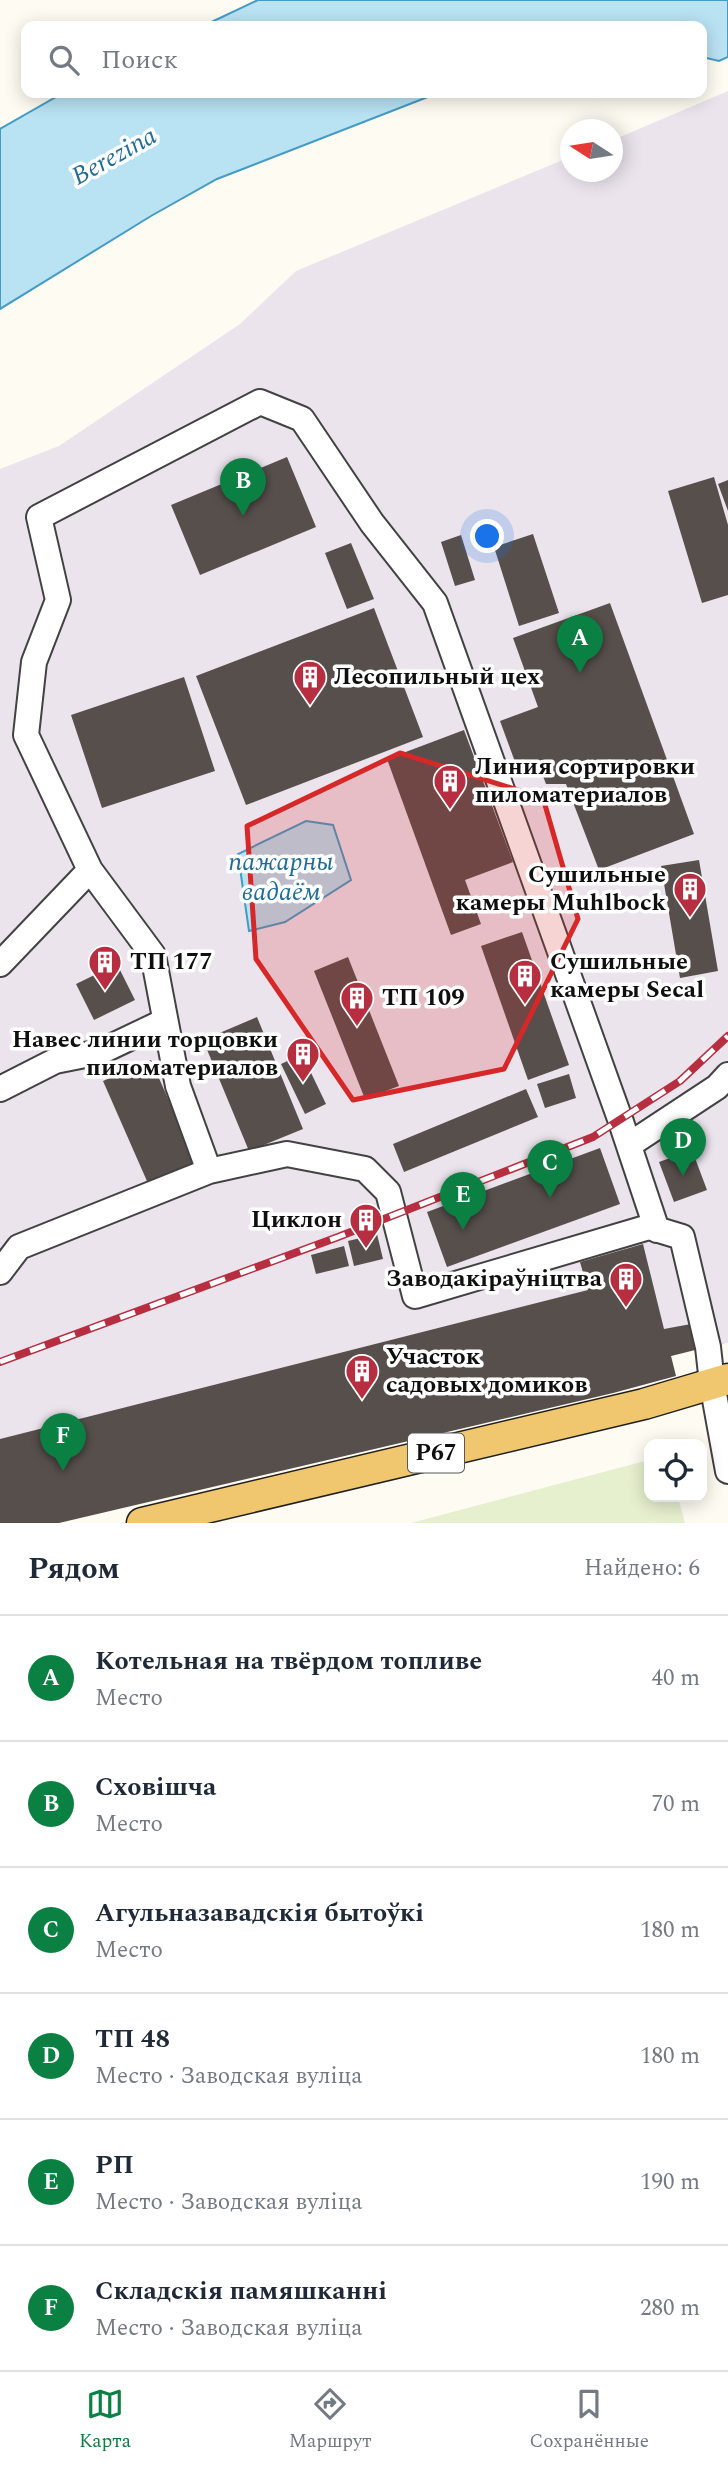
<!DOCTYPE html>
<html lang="ru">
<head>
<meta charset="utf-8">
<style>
	body { margin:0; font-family:Spectral,serif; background:#f2f2f3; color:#1f2937 }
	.controls { position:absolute; right:21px; bottom:21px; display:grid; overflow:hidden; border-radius:14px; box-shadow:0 4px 18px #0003 }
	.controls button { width:63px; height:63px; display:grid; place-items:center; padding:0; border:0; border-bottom:2px solid #e0e1e3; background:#fff; color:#1f2937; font:35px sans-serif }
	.compass { position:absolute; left:560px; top:119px; width:63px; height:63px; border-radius:50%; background:#fff; box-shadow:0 4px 18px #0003; rotate:282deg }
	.you { position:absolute; left:488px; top:537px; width:24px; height:24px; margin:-18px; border:5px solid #fff; border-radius:50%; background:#1a73e8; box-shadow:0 0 0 10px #1a73e833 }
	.badge { display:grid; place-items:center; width:46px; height:46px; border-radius:50%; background:#0b8043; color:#fff; font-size:23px; font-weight:700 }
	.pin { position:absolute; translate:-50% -58px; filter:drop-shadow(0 2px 4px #0008) }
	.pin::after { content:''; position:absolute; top:37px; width:24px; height:21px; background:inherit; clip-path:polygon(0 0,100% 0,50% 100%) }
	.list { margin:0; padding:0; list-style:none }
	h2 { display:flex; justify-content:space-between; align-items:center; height:91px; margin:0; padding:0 28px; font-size:30px }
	h2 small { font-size:23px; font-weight:400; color:#747a83 }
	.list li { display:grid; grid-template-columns:46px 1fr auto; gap:21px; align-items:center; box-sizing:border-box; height:126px; padding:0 28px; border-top:2px solid #e0e1e3 }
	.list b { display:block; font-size:26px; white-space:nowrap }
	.list p { margin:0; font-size:23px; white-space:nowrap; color:#747a83 }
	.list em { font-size:23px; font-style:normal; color:#747a83 }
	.icon { flex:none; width:38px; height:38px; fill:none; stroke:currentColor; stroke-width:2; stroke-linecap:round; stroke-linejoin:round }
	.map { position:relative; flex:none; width:728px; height:1523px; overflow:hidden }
	.search { position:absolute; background:#fff; box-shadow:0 4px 18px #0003; left:21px; right:21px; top:21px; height:77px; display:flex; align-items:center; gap:18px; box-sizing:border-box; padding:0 24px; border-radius:14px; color:#747a83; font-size:26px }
	.sheet { height:847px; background:#fff }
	nav { display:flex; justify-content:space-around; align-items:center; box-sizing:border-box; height:98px; border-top:2px solid #e0e1e3; background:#fff; font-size:19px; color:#747a83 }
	nav a { display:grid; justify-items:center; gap:4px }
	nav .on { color:#0b8043 }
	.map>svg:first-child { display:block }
	.industrial { fill:#ebe4ed }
	.pitch { fill:#e6efce }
	.water { fill:#b9e2f3; stroke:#449cc5; stroke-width:2 }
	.building { fill:#574f4c }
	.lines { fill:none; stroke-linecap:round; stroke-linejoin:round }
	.minor-casing { stroke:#424242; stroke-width:28 }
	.major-casing { stroke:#202020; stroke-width:33 }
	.minor { stroke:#fff; stroke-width:24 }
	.major { stroke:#f0c76f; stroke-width:30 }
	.rail-casing { stroke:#b72e40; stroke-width:8 }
	.rail { stroke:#fff; stroke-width:5; stroke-dasharray:16; stroke-linecap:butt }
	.marked { fill:#d62828; fill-opacity:0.2; stroke:#d62828; stroke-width:5; stroke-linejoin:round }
	.labels { text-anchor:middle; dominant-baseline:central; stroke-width:7; stroke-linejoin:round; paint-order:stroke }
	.shield { fill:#fff; stroke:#575757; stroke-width:2 }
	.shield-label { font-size:23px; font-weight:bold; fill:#0f0f0f }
	.poi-label { font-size:24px; font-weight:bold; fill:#0f0f0f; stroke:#fff; text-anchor:start }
	.water-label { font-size:26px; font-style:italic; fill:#1f6e9a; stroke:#fff }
</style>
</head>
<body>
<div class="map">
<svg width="728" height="1523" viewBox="0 0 728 1523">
	<rect width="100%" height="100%" fill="#fefbf2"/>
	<path class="industrial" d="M 728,91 L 728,1343 L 671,1356 L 676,1376 L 614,1393 L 135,1504 L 0,1523 L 0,469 L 59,446 L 240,324 L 296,271 L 570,157 L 570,172 L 612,172 L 613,140 Z"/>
	<path class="pitch" d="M 649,1460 L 649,1497 L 678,1497 L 685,1523 L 411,1523 Z"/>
	<path class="water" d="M 258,0 L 728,0 L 728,57 L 719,61 L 702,57 L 702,26 L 203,26 Z
		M 63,93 L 438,93 L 217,179 L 151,216 L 0,309 L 0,129 Z
		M 306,821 L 333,825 L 351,880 L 285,922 L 249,931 L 238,854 Z"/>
	<path class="building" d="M 287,457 L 316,527 L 200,575 L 171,505 Z
		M 714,477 L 728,525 L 728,595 L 702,603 L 668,491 Z
		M 728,480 L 728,511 L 718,484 Z
		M 533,534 L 559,613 L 519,626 L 494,547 Z
		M 461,535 L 475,580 L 455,586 L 441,542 Z
		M 351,543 L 374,599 L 347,609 L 325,553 Z
		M 610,603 L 694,834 L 599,870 L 566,784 L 546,784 L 538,763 L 518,770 L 500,721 L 538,707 L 513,638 Z
		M 374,608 L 423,737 L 246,805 L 196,676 Z
		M 184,677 L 215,771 L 102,808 L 71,715 Z
		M 464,730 L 513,862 L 465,880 L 481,924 L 451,935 L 387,759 Z
		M 699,860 L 718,971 L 680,978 L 661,866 Z
		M 522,932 L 569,1065 L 528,1080 L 481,946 Z
		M 348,957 L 399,1086 L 365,1099 L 314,971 Z
		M 117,964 L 135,1000 L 94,1020 L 76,984 Z
		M 257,1017 L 303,1129 L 249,1151 L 203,1040 Z
		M 302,1054 L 326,1104 L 305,1114 L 281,1064 Z
		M 151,1060 L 198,1167 L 150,1188 L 103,1081 Z
		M 569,1074 L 576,1098 L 545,1108 L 537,1084 Z
		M 526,1089 L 538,1117 L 404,1172 L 393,1144 Z
		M 600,1148 L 620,1204 L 447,1267 L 427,1212 Z
		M 692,1150 L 707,1190 L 674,1202 L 659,1162 Z
		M 377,1234 L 383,1259 L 354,1266 L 348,1241 Z
		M 643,1244 L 664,1329 L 691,1324 L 699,1349 L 671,1356 L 676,1376 L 613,1393 L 59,1523 L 0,1523 L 0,1439 L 588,1290 L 580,1262 Z
		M 344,1246 L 349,1266 L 316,1274 L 311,1255 Z"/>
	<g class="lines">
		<defs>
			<path id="minor" d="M 90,870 L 26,735 L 34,662 L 58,600 L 39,517 L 260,402 L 302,419 L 372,523 L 435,603 L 620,1119 L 657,1230
				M 0,964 L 90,870 L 153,955 L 178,1086 L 209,1171 L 287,1154 L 365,1169 L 388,1192 L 415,1296 L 649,1227 L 682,1237 L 708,1347 L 712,1383 L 728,1471
				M 0,1089 L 55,1061 L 100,1052 L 165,1021
				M 629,1145 L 717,1087 L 728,1075
				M 0,1272 L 19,1247 L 209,1171"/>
			<path id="major" d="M 142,1523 L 644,1404 L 728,1379"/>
		</defs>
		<use href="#minor" class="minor-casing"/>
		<use href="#major" class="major-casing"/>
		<use href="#minor" class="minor"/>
		<use href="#major" class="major"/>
		<defs>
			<path id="rail" d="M 0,1362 L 338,1237 L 593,1137 L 680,1081 L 728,1036"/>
		</defs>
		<use href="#rail" class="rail-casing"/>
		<use href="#rail" class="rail"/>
	</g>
	<path class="marked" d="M 400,753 L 543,798 L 578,919 L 504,1069 L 353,1100 L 256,959 L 247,826 Z"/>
	<defs>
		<symbol id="building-pin" viewBox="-11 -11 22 30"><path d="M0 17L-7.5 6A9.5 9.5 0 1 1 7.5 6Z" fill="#b72e40" stroke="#fff"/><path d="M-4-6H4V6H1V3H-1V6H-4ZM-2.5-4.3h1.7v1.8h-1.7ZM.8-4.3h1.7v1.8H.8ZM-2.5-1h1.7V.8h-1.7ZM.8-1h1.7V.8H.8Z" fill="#fff"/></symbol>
	</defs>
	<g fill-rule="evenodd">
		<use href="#building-pin" x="291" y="658" width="38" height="52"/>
		<use href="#building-pin" x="431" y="762" width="38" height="52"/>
		<use href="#building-pin" x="671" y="870" width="38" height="52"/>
		<use href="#building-pin" x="86" y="943" width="38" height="52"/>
		<use href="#building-pin" x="506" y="957" width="38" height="52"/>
		<use href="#building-pin" x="338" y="979" width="38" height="52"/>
		<use href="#building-pin" x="284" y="1035" width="38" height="52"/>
		<use href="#building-pin" x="347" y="1201" width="38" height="52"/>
		<use href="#building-pin" x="607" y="1260" width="38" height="52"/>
		<use href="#building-pin" x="343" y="1352" width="38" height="52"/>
	</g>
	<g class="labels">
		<rect class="shield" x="408" y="1433.5" width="56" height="39" rx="5"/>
		<g class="shield-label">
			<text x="436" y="1453">Р67</text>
		</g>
		<g class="poi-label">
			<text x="334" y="677">Лесопильный цех</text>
			<text x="475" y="767">Линия сортировки<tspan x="475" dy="28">пиломатериалов</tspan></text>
			<text x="666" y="875" text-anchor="end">Cушильные<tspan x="666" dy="28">камеры Muhlbock</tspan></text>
			<text x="130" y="962">ТП 177</text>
			<text x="550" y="962">Сушильные<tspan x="550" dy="28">камеры Secal</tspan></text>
			<text x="382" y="998">ТП 109</text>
			<text x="278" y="1040" text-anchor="end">Навес линии торцовки<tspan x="278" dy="28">пиломатериалов</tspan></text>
			<text x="342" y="1220" text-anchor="end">Циклон</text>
			<text x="602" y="1279" text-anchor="end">Заводакіраўніцтва</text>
			<text x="386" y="1357">Участок<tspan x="386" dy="28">садовых домиков</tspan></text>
		</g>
		<g class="water-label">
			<text transform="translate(114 156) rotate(-29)">Berezina</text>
			<text x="281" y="862">пажарны<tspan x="281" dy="30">вадаём</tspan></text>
		</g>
	</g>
</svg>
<div class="controls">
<button><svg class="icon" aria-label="locate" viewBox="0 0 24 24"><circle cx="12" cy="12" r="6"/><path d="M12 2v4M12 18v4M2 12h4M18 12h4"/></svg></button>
</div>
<svg class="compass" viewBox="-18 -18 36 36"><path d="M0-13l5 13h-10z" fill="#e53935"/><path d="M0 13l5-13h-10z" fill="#747a83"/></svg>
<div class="you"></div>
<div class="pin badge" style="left:580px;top:673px">A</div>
<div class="pin badge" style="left:243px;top:516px">B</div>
<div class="pin badge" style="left:550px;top:1198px">C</div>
<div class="pin badge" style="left:683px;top:1176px">D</div>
<div class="pin badge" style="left:463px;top:1230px">E</div>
<div class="pin badge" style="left:63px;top:1471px">F</div>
<div class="search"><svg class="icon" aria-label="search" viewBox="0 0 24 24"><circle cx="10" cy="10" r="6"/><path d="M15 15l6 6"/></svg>Поиск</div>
</div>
<section class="sheet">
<h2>Рядом<small>Найдено: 6</small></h2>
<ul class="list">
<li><span class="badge">A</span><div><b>Котельная на твёрдом топливе</b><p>Место</p></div><em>40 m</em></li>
<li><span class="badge">B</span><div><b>Сховішча</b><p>Место</p></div><em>70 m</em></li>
<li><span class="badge">C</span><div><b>Агульназавадскія бытоўкі</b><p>Место</p></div><em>180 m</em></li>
<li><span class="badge">D</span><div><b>ТП 48</b><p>Место · Заводская вуліца</p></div><em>180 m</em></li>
<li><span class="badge">E</span><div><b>РП</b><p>Место · Заводская вуліца</p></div><em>190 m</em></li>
<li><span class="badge">F</span><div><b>Складскія памяшканні</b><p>Место · Заводская вуліца</p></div><em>280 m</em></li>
</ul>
</section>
<nav>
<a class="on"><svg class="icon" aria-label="map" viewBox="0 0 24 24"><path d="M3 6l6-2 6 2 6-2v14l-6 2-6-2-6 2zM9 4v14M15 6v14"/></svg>Карта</a>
<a><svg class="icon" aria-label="directions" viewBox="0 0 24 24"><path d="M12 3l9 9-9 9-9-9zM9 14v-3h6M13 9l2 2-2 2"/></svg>Маршрут</a>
<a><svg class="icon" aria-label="saved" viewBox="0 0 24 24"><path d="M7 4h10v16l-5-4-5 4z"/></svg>Сохранённые</a>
</nav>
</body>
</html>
